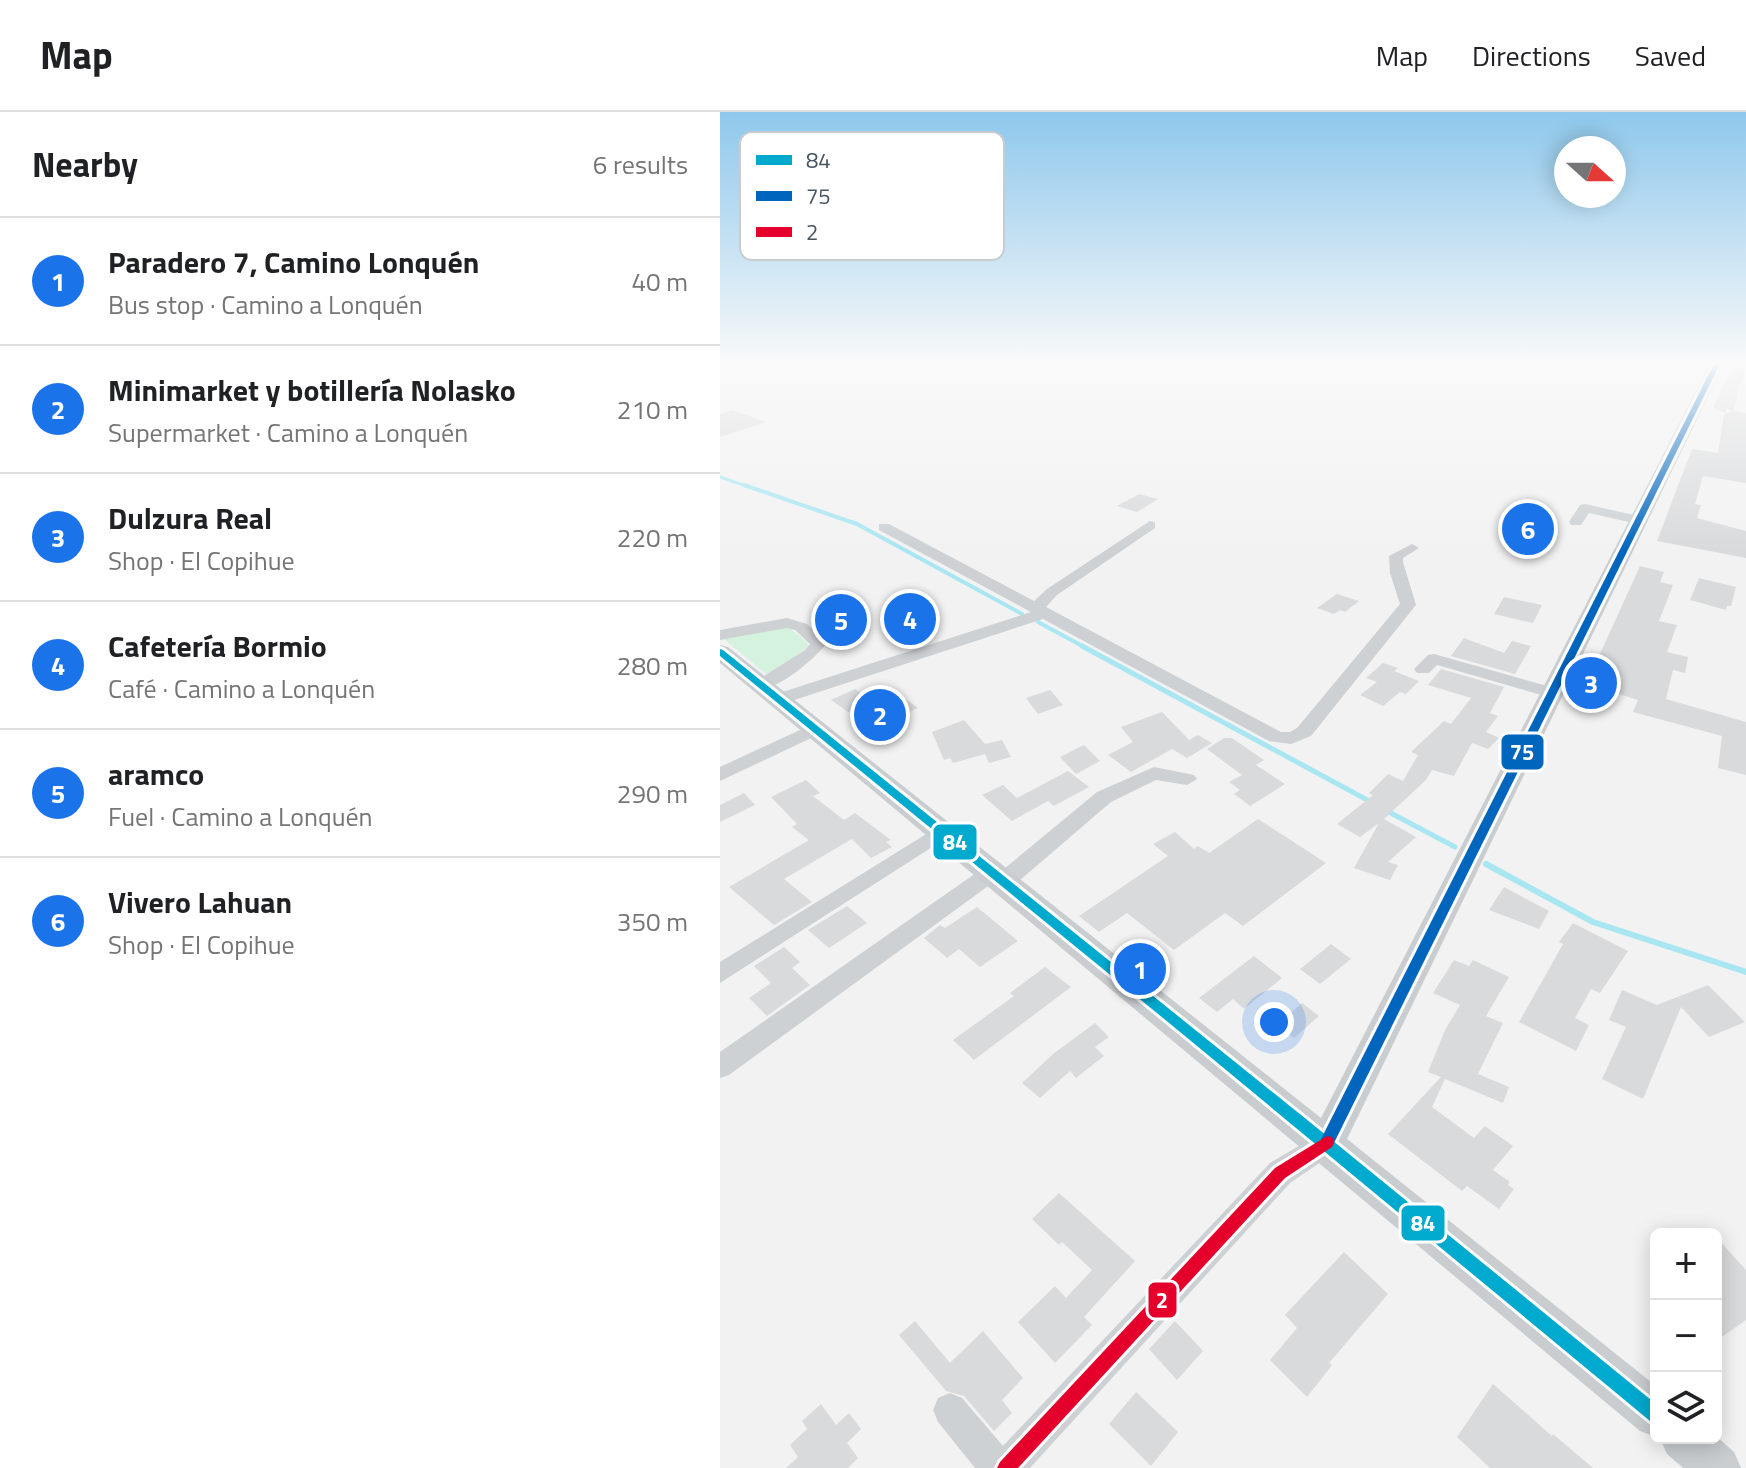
<!DOCTYPE html>
<html lang="en">
<head>
<meta charset="utf-8">
<style>
	body { margin:0; font-family:"Titillium Web",sans-serif; background:#f2f2f2; color:#202124 }
	.controls { position:absolute; right:24px; bottom:24px; display:grid; overflow:hidden; border-radius:12px; box-shadow:0 4px 20px #0003 }
	.controls button { width:72px; height:72px; display:grid; place-items:center; padding:0; border:0; border-bottom:2px solid #e0e0e0; background:#fff; color:#202124; font:40px sans-serif }
	.compass { position:absolute; left:834px; top:24px; width:72px; height:72px; border-radius:50%; background:#fff; box-shadow:0 4px 20px #0003; rotate:111deg }
	.you { position:absolute; left:554px; top:910px; width:28px; height:28px; margin:-20px; border:6px solid #fff; border-radius:50%; background:#1a73e8; box-shadow:0 0 0 12px #1a73e833 }
	.badge { display:grid; place-items:center; width:52px; height:52px; border-radius:50%; background:#1a73e8; color:#fff; font-size:26px; font-weight:700 }
	.pin { position:absolute; translate:-50% -50%; border:4px solid #fff; box-shadow:0 2px 8px #0006 }
	.list { margin:0; padding:0; list-style:none }
	h2 { display:flex; justify-content:space-between; align-items:center; height:104px; margin:0; padding:0 32px; font-size:34px }
	h2 small { font-size:26px; font-weight:400; color:#757577 }
	.list li { display:grid; grid-template-columns:52px 1fr auto; gap:24px; align-items:center; box-sizing:border-box; height:128px; padding:0 32px; border-top:2px solid #e0e0e0 }
	.list b { display:block; font-size:30px; white-space:nowrap }
	.list p { margin:0; font-size:26px; white-space:nowrap; color:#757577 }
	.list em { font-size:26px; font-style:normal; color:#757577 }
	.icon { flex:none; width:44px; height:44px; fill:none; stroke:currentColor; stroke-width:2; stroke-linecap:round; stroke-linejoin:round }
	.map { position:relative; flex:none; width:1026px; height:1356px; overflow:hidden }
	header { display:flex; align-items:center; gap:48px; box-sizing:border-box; height:112px; padding:0 40px; background:#fff; border-bottom:2px solid #e0e0e0 }
	header strong { font-size:38px }
	nav { display:flex; gap:44px; margin-inline-start:auto; font-size:28px }
	main { display:flex }
	aside { flex:1; background:#fff }
	.map>svg:first-child { display:block }
	.green { fill:#d5f2df }
	.lines { fill:none; stroke-linecap:round; stroke-linejoin:round }
	.stream-far3 { stroke:#a8e6f2; stroke-width:3 }
	.stream-far2 { stroke:#a8e6f2; stroke-width:4 }
	.stream-far1 { stroke:#a8e6f2; stroke-width:5 }
	.stream { stroke:#a8e6f2; stroke-width:6 }
	.building { fill:#d9dadc }
	.minor { fill:#cdd1d3; fill-rule:evenodd }
	.major { fill:#c9cdd0; fill-rule:evenodd }
	.bus-1-casing { stroke:#fff; stroke-width:6 }
	.bus-2-casing { stroke:#fff; stroke-width:6 }
	.bus-3-casing { stroke:#fff; stroke-width:6 }
	.bus-1 { fill:#00a9ce; fill-rule:evenodd }
	.bus-2 { fill:#0065bd; fill-rule:evenodd }
	.bus-3 { fill:#e4002b; fill-rule:evenodd }
	.key { fill:#fff; stroke:#c8cccf; stroke-width:2 }
	.key-label { font-size:22px; fill:#475560 }
	.line-badge { stroke:#fff; stroke-width:3 }
	.badge-label { font-size:22px; text-anchor:middle; font-weight:bold; fill:#fff }
</style>
</head>
<body>
<header>
<strong>Map</strong>
<nav><a>Map</a><a>Directions</a><a>Saved</a></nav>
</header>
<main>
<aside>
<h2>Nearby<small>6 results</small></h2>
<ul class="list">
<li><span class="badge">1</span><div><b>Paradero 7, Camino Lonquén</b><p>Bus stop · Camino a Lonquén</p></div><em>40 m</em></li>
<li><span class="badge">2</span><div><b>Minimarket y botillería Nolasko</b><p>Supermarket · Camino a Lonquén</p></div><em>210 m</em></li>
<li><span class="badge">3</span><div><b>Dulzura Real</b><p>Shop · El Copihue</p></div><em>220 m</em></li>
<li><span class="badge">4</span><div><b>Cafetería Bormio</b><p>Café · Camino a Lonquén</p></div><em>280 m</em></li>
<li><span class="badge">5</span><div><b>aramco</b><p>Fuel · Camino a Lonquén</p></div><em>290 m</em></li>
<li><span class="badge">6</span><div><b>Vivero Lahuan</b><p>Shop · El Copihue</p></div><em>350 m</em></li>
</ul>
</aside>
<div class="map">
<svg width="1026" height="1356" viewBox="0 0 1026 1356">
	<rect width="100%" height="100%" fill="#f2f2f2"/>
	<path class="green" d="M 68,515 L 87,530 L 88,535 L 53,561 L 46,562 L 4,527 Z"/>
	<g class="lines">
		<path class="stream-far3" d="M 0,365 L 29,375"/>
		<path class="stream-far2" d="M 24,373 L 137,412 L 302,502
			M 318,510 L 366,536"/>
		<path class="stream-far1" d="M 362,534 L 651,690
			M 667,699 L 735,735"/>
		<path class="stream" d="M 766,752 L 873,810 L 1026,860"/>
	</g>
	<path class="building" d="M 1015,250 L 1024,250 L 1022,258 L 1026,259 L 1019,273 L 1014,299 L 1026,301 L 1026,371 L 983,364 L 975,392 L 981,393 L 977,406 L 1026,419 L 1026,446 L 937,429 L 972,337 L 998,341 L 1004,302 L 1013,299 L 1007,297 L 1005,301 L 993,295 Z
		M 12,298 L 46,310 L 0,325 L 0,302 Z
		M 419,382 L 438,387 L 417,400 L 397,394 Z
		M 920,454 L 944,460 L 940,470 L 953,473 L 939,509 L 957,513 L 947,540 L 968,545 L 965,561 L 953,558 L 946,587 L 1026,610 L 1026,663 L 998,656 L 1002,624 L 913,600 L 918,588 L 858,569 L 865,552 L 874,555 Z
		M 979,466 L 1016,475 L 1011,494 L 1007,494 L 1006,498 L 970,488 Z
		M 617,482 L 639,489 L 625,500 L 620,498 L 614,502 L 597,496 Z
		M 784,485 L 822,493 L 813,511 L 774,502 Z
		M 744,526 L 784,541 L 792,529 L 811,534 L 795,562 L 731,544 Z
		M 663,551 L 678,556 L 674,559 L 699,569 L 686,582 L 680,580 L 663,594 L 640,583 L 657,570 L 646,566 Z
		M 721,557 L 784,575 L 770,601 L 778,604 L 766,620 L 779,626 L 768,637 L 752,631 L 734,664 L 712,658 L 706,668 L 664,707 L 696,725 L 668,750 L 678,753 L 670,768 L 634,756 L 659,711 L 640,725 L 617,712 L 653,683 L 649,681 L 668,662 L 683,669 L 698,643 L 691,640 L 724,609 L 731,612 L 751,586 L 708,573 Z
		M 135,577 L 142,582 L 147,580 L 161,590 L 179,582 L 198,596 L 154,617 L 131,599 L 128,600 L 111,588 Z
		M 330,578 L 343,593 L 318,602 L 306,586 Z
		M 442,600 L 469,628 L 478,623 L 492,631 L 467,646 L 452,637 L 411,660 L 388,643 L 413,630 L 401,615 Z
		M 244,608 L 265,632 L 282,628 L 291,645 L 269,651 L 265,642 L 233,651 L 230,646 L 224,648 L 212,620 Z
		M 504,626 L 512,626 L 544,648 L 536,653 L 565,672 L 530,694 L 514,682 L 520,678 L 509,670 L 522,663 L 487,637 Z
		M 364,633 L 380,649 L 356,662 L 340,645 Z
		M 348,659 L 369,675 L 334,694 L 328,689 L 292,709 L 262,683 L 283,673 L 297,686 Z
		M 86,668 L 100,681 L 93,684 L 124,708 L 135,701 L 171,728 L 166,730 L 172,735 L 151,746 L 132,727 L 64,767 L 92,790 L 54,813 L 9,775 L 89,728 L 72,715 L 77,712 L 51,685 Z
		M 24,681 L 35,693 L 0,710 L 0,693 Z
		M 538,707 L 606,751 L 523,814 L 505,801 L 454,838 L 407,801 L 379,820 L 359,804 L 448,744 L 433,732 L 455,720 L 474,737 L 478,734 L 489,741 Z
		M 784,775 L 829,799 L 819,817 L 769,798 Z
		M 127,794 L 147,811 L 109,836 L 88,818 Z
		M 257,795 L 298,829 L 260,855 L 239,837 L 227,846 L 204,826 L 220,813 L 225,816 Z
		M 853,811 L 908,839 L 880,881 L 871,877 L 855,906 L 869,913 L 856,939 L 799,910 L 843,832 L 839,830 Z
		M 611,832 L 631,847 L 600,872 L 580,857 Z
		M 64,835 L 80,850 L 72,856 L 90,873 L 47,904 L 29,886 L 51,871 L 34,854 Z
		M 534,844 L 562,866 L 524,897 L 513,887 L 497,900 L 479,886 Z
		M 734,848 L 749,854 L 753,848 L 789,865 L 766,904 L 783,911 L 758,962 L 789,975 L 783,991 L 725,967 L 712,995 L 754,1026 L 765,1014 L 793,1034 L 773,1058 L 790,1070 L 788,1073 L 794,1077 L 779,1097 L 747,1074 L 742,1079 L 668,1022 L 721,965 L 708,960 L 725,918 L 740,893 L 713,881 Z
		M 325,855 L 351,875 L 254,948 L 233,928 L 294,884 L 290,881 Z
		M 988,873 L 1025,910 L 989,925 L 961,895 L 923,987 L 882,967 L 906,915 L 889,908 L 902,878 L 937,893 Z
		M 582,891 L 599,904 L 574,926 L 557,913 Z
		M 375,911 L 389,925 L 375,935 L 384,944 L 356,966 L 350,959 L 320,986 L 302,971 L 333,942 Z
		M 339,1081 L 415,1149 L 364,1205 L 372,1213 L 335,1251 L 298,1210 L 335,1174 L 346,1186 L 372,1158 L 342,1130 L 339,1133 L 312,1107 Z
		M 996,1125 L 1026,1158 L 1026,1208 L 996,1229 Z
		M 624,1140 L 668,1182 L 609,1251 L 612,1253 L 587,1285 L 550,1248 L 577,1216 L 565,1203 Z
		M 195,1209 L 230,1251 L 263,1219 L 303,1266 L 282,1288 L 292,1301 L 274,1319 L 244,1284 L 226,1279 L 179,1223 Z
		M 455,1209 L 483,1239 L 457,1268 L 429,1237 Z
		M 773,1272 L 832,1324 L 833,1322 L 873,1356 L 770,1356 L 737,1325 Z
		M 416,1280 L 458,1320 L 431,1354 L 389,1312 Z
		M 101,1292 L 116,1313 L 129,1301 L 141,1317 L 127,1331 L 138,1346 L 128,1356 L 66,1356 L 78,1345 L 70,1333 L 87,1317 L 82,1309 Z"/>
	<g class="lines">
		<path class="minor" d="M 865,392 L 923,405 L 925,408 L 918,412 L 869,401 L 861,413 L 851,413 L 849,410 L 860,393 Z
			M 430,409 L 435,410 L 435,416 L 337,483 L 326,495 L 561,620 L 570,620 L 577,616 L 680,492 L 670,461 L 669,444 L 692,432 L 699,436 L 683,446 L 683,450 L 696,493 L 591,624 L 571,632 L 549,629 L 323,507 L 65,591 L 53,591 L 50,587 L 53,583 L 311,500 L 159,418 L 159,412 L 169,412 L 314,489 L 327,477 Z
			M 67,506 L 87,512 L 107,531 C 96,546 55,581 36,577 L 33,573 L 36,569 L 85,538 L 90,532 L 75,518 L 67,516 L 0,528 L 0,518 Z
			M 714,542 L 838,577 L 841,581 L 832,586 L 717,553 L 709,561 L 697,561 L 694,557 L 708,543 Z
			M 95,611 L 102,613 L 104,617 L 102,621 L 0,669 L 0,655 Z
			M 434,655 L 474,663 L 477,667 L 467,673 L 436,668 L 391,690 L 293,774 L 285,776 L 275,769 L 9,963 L 0,966 L 0,940 L 266,754 L 274,751 L 284,757 L 377,680 Z
			M 224,711 L 231,713 L 234,718 L 231,723 L 0,871 L 0,850 Z
			M 607,1017 L 617,1021 L 621,1030 L 617,1039 L 570,1071 L 310,1356 L 255,1356 L 218,1310 L 213,1298 L 218,1286 L 230,1281 L 242,1286 L 283,1334 L 550,1051 Z"/>
		<path class="major" d="M 991,250 L 1005,250 L 627,1027 L 936,1274 L 936,1325 L 920,1319 L 0,551 L 0,533 L 8,535 L 601,1006 Z
			M 996,1324 L 1014,1340 L 1021,1356 L 963,1356 L 947,1342 L 940,1326 Z"/>
		<defs>
			<path id="bus-1" d="M 0,537 L 3,538 L 591,1011 L 936,1292 L 936,1312 L 930,1309 L 465,924 L 0,544 Z"/>
			<path id="bus-2" d="M 995,250 L 1001,250 L 612,1035 L 607,1036 L 602,1035 L 600,1030 L 602,1025 Z"/>
			<path id="bus-3" d="M 607,1024 L 612,1025 L 614,1030 L 612,1035 L 565,1066 L 298,1356 L 277,1356 L 280,1350 L 555,1056 Z"/>
		</defs>
		<use href="#bus-1" class="bus-1-casing"/>
		<use href="#bus-2" class="bus-2-casing"/>
		<use href="#bus-3" class="bus-3-casing"/>
		<use href="#bus-1" class="bus-1"/>
		<use href="#bus-2" class="bus-2"/>
		<use href="#bus-3" class="bus-3"/>
	</g>
	<linearGradient id="sky" x2="0" y2="1"><stop stop-color="#8ec8ec"/><stop offset="0.57" stop-color="#f9f9f9"/><stop offset="1" stop-color="#f9f9f9" stop-opacity="0"/></linearGradient>
	<rect width="1026" height="439" fill="url(#sky)"/>
	<rect x="20" y="20" width="264" height="128" rx="12" class="key"/>
	<rect x="36" y="43" width="36" height="10" fill="#00a9ce"/>
	<rect x="36" y="79" width="36" height="10" fill="#0065bd"/>
	<rect x="36" y="115" width="36" height="10" fill="#e4002b"/>
	<g class="key-label">
		<text x="86" y="56">84</text>
		<text x="86" y="92">75</text>
		<text x="86" y="128">2</text>
	</g>
	<g class="line-badge">
		<rect x="780" y="621" width="45" height="38" rx="8" fill="#0065bd"/>
		<rect x="212" y="711" width="46" height="38" rx="8" fill="#00a9ce"/>
		<rect x="680" y="1092" width="46" height="38" rx="8" fill="#00a9ce"/>
		<rect x="427" y="1169" width="31" height="38" rx="8" fill="#e4002b"/>
	</g>
	<g class="badge-label">
		<text x="802" y="648">75</text>
		<text x="235" y="738">84</text>
		<text x="703" y="1119">84</text>
		<text x="442" y="1196">2</text>
	</g>
</svg>
<div class="controls">
<button>+</button>
<button>−</button>
<button><svg class="icon" aria-label="layers" viewBox="0 0 24 24"><path d="M12 4l9 5-9 5-9-5zM3 14l9 5 9-5"/></svg></button>
</div>
<svg class="compass" viewBox="-18 -18 36 36"><path d="M0-13l5 13h-10z" fill="#e53935"/><path d="M0 13l5-13h-10z" fill="#757577"/></svg>
<div class="you"></div>
<div class="pin badge" style="left:420px;top:857px">1</div>
<div class="pin badge" style="left:160px;top:603px">2</div>
<div class="pin badge" style="left:871px;top:571px">3</div>
<div class="pin badge" style="left:190px;top:507px">4</div>
<div class="pin badge" style="left:121px;top:508px">5</div>
<div class="pin badge" style="left:808px;top:417px">6</div>
</div>
</main>
</body>
</html>
